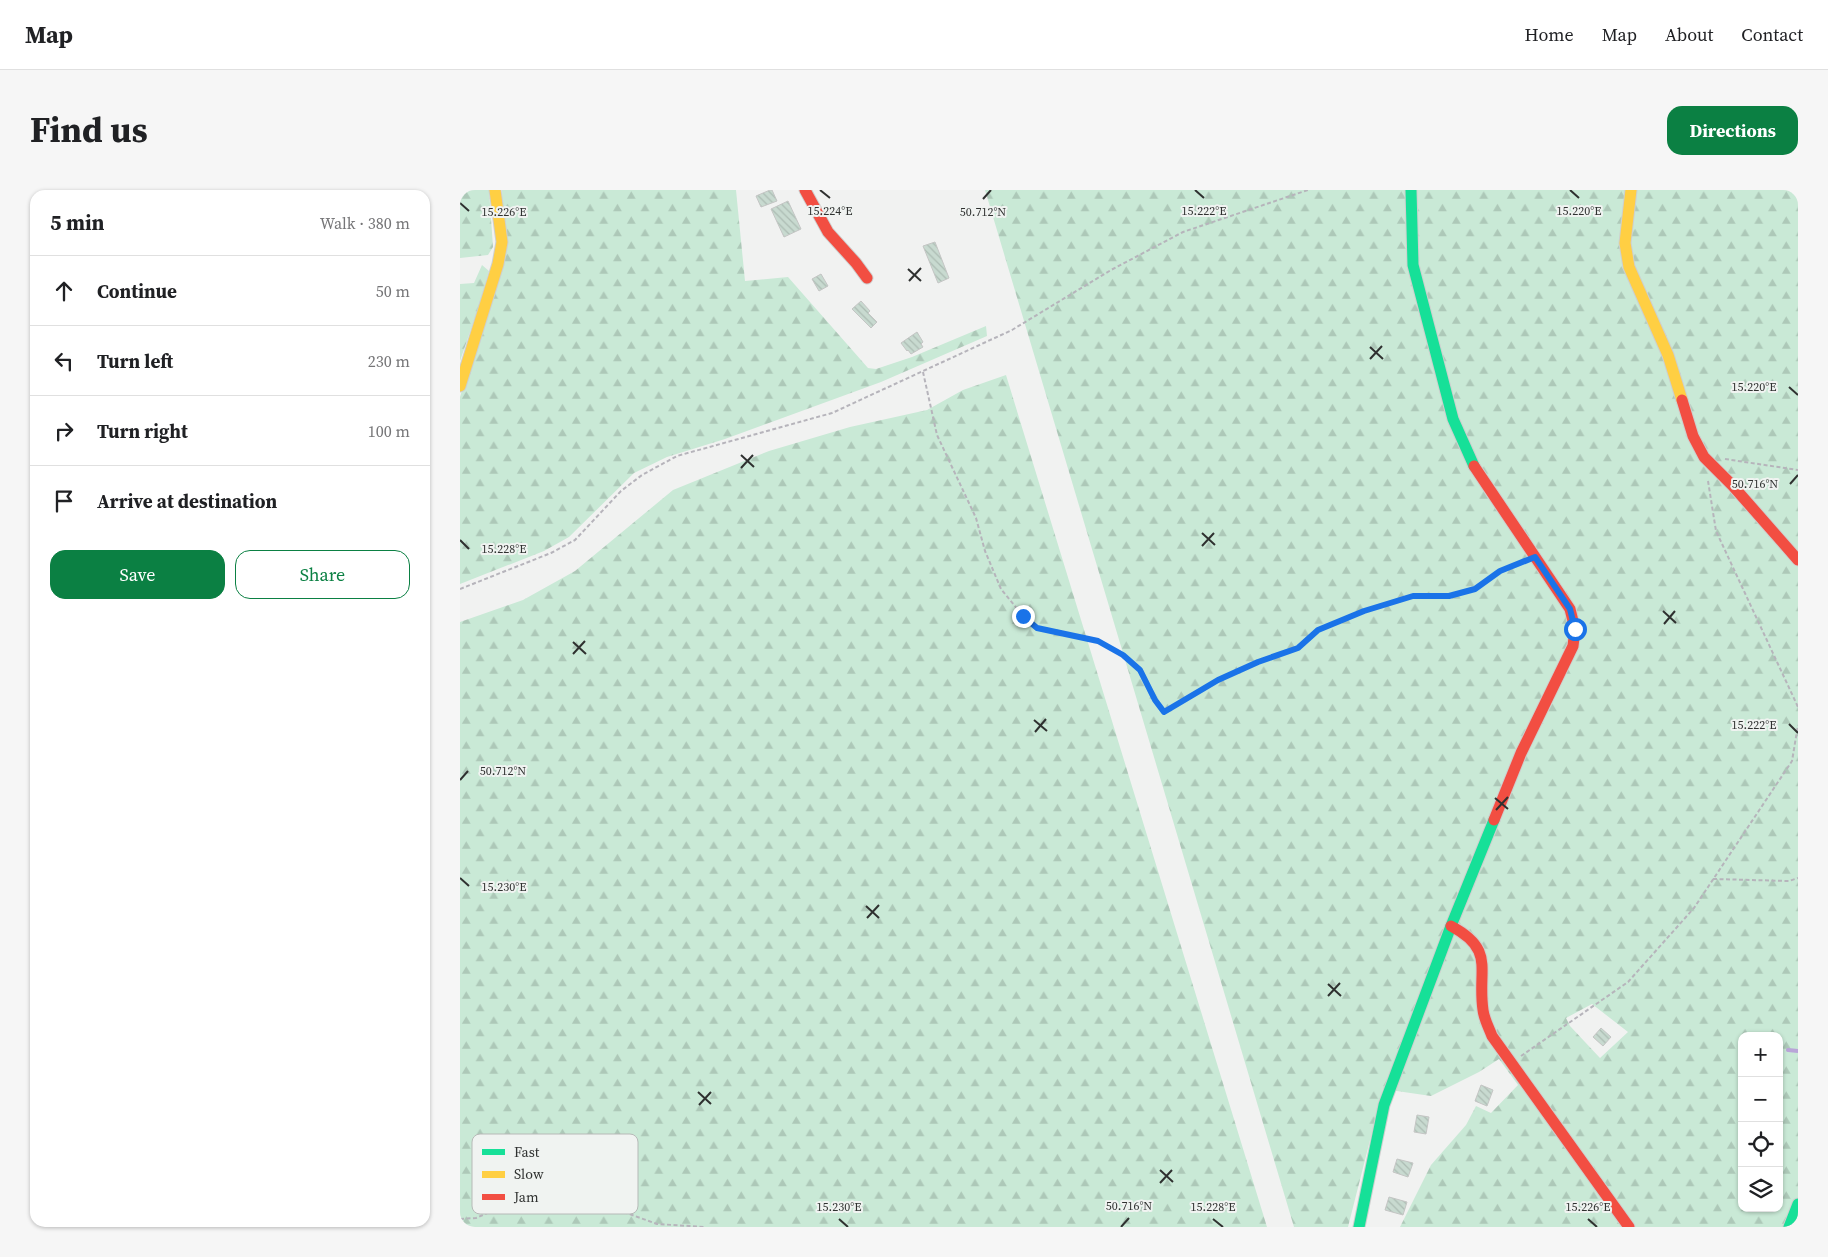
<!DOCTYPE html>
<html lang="en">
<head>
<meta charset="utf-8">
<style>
	body { margin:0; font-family:"Source Serif 4",serif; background:#f6f6f6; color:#202124 }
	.controls { position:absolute; right:15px; bottom:15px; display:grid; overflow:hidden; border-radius:10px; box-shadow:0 1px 4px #0004 }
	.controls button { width:45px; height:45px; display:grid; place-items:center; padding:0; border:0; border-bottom:1px solid #e0e0e0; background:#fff; color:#202124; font:25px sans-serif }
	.stop { position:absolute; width:15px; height:15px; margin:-11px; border:4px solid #1a73e8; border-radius:50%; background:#fff }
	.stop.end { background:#1a73e8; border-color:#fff; box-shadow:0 1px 5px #0008 }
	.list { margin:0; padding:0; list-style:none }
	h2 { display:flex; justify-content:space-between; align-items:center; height:65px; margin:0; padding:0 20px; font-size:21px }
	h2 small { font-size:16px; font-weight:400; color:#757577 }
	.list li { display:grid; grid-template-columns:32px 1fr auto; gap:15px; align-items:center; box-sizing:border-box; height:70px; padding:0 20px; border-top:1px solid #e0e0e0 }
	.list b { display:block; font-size:19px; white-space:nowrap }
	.list em { font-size:16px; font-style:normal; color:#757577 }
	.actions { display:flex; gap:10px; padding:15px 20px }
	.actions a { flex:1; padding:11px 0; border:1px solid #0b8043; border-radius:15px; text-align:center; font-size:18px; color:#0b8043 }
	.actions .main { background:#0b8043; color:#fff }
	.icon { flex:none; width:28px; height:28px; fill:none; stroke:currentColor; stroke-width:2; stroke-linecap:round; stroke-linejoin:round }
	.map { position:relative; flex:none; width:1338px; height:1037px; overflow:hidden; border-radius:15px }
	header { display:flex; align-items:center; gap:30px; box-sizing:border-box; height:70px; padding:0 25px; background:#fff; border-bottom:1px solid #e0e0e0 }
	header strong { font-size:24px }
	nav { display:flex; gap:28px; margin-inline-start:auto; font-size:18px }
	.intro { display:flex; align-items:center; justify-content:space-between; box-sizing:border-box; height:120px; padding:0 30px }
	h1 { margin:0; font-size:35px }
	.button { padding:12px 22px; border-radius:15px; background:#0b8043; color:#fff; font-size:18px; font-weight:700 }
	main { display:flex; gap:30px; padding:0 30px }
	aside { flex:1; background:#fff; border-radius:15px; box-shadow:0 1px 4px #0004 }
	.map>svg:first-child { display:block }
	.forest { fill:url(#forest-firs); fill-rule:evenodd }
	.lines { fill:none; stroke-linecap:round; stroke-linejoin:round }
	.stream { stroke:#b9a5d8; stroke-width:4 }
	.building { fill:url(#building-back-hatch); stroke:#c4c5c4 }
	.fast-casing { stroke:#cecfce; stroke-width:13 }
	.slow-casing { stroke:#cecfce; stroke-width:13 }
	.jam-casing { stroke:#cecfce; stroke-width:13 }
	.path { stroke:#b6b4bb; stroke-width:2; stroke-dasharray:4 2.5; stroke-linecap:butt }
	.fast { stroke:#16e098; stroke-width:11 }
	.slow { stroke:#ffcf43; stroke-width:11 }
	.jam { stroke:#f24e42; stroke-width:11 }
	.route { stroke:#1a73e8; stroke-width:6 }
	.ticks { fill:none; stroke:#2f3130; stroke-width:2 }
	.key { fill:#f0f3f1; stroke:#b6b9b7; stroke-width:1 }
	.key-label { font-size:14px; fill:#2f3130 }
	.ticks-label { font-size:12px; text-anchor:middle; fill:#2f3130; stroke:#f0f3f1; stroke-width:4; stroke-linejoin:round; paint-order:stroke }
</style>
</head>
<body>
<header>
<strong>Map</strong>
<nav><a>Home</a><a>Map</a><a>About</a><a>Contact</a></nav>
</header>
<div class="intro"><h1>Find us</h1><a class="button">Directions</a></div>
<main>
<aside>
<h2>5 min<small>Walk · 380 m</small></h2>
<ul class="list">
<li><svg class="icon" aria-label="ahead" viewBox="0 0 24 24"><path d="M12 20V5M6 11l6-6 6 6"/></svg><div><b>Continue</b></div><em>50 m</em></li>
<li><svg class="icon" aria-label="left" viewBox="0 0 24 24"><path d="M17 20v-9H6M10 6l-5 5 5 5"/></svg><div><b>Turn left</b></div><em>230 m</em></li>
<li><svg class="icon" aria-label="right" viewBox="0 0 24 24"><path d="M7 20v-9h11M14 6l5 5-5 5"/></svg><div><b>Turn right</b></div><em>100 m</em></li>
<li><svg class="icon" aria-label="arrive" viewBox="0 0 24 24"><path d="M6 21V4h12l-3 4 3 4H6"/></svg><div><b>Arrive at destination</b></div></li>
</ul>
<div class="actions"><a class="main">Save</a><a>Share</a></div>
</aside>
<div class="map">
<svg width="1338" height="1037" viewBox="0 0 1338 1037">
	<defs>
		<pattern id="forest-firs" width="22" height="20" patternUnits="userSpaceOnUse" patternTransform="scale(1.25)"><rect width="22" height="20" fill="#c9e9d6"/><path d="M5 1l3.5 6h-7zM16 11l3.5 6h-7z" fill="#adc8b8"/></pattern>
		<pattern id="building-back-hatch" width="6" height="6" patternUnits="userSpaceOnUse" patternTransform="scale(1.25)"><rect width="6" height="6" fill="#c8dad0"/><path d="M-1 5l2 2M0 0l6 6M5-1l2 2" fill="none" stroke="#acbcb3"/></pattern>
	</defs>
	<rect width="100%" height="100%" fill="#f1f2f1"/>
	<path class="forest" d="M 0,0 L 29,0 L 33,57 L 28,65 L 0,68 Z
		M 42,0 L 276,0 L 285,91 L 328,87 L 408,178 L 416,179 L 452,167 L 526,136 L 527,146 L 421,192 L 265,249 L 207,267 L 174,283 L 109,347 L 84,361 L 0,394 L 0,207 L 43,69 Z
		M 525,0 L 1338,0 L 1338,1037 L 940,1037 L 971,975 L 1006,935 L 1016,916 L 1031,923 L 1058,895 L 1039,869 L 1019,882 L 971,906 L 923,899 L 888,1037 L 834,1037 ZM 1132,814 L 1168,842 L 1140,868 L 1110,836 L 1106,828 ZM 1282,846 L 1319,846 L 1319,1018 L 1282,1018 Z
		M 22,75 L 29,81 L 19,116 L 0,171 L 0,94 L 14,93 Z
		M 546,185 L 807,1037 L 0,1037 L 0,432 L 63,410 L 115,381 L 213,300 L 309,261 L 390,237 L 467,220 L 503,200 Z"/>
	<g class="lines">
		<path class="stream" d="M 1328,860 L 1338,861"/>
	</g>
	<path class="building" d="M 310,0 L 312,0 L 317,11 L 301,17 L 296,6 Z
		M 328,11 L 341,39 L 324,47 L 311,19 Z
		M 475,52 L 489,88 L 478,93 L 463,56 Z
		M 361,84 L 368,96 L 359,101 L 352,89 Z
		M 401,111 L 410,121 L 408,123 L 417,132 L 411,138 L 392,119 Z
		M 457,142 L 463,152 L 461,154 L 463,157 L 451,164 L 448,160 L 447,161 L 441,153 Z
		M 1141,838 L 1151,847 L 1143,856 L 1133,847 Z
		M 1021,895 L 1033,900 L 1027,916 L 1015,911 Z
		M 957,925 L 969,927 L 966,944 L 954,942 Z
		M 937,969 L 953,973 L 948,987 L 933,982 Z
		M 929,1007 L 947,1012 L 943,1025 L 925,1020 Z"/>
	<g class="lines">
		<defs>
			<path id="fast" d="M 951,0 L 953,75 L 993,229 L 1014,276
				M 899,1037 L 924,915 L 991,736 L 1034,630
				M 1329,1037 L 1338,1014"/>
			<path id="slow" d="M 1171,0 L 1165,53 L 1169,77 L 1208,165 L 1222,210
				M 0,196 L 38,74 L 42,52 L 35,0"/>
			<path id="jam" d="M 345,0 L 368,42 L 396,73 L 407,88
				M 1222,210 L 1233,246 L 1244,267 L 1273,296 L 1338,370
				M 1014,276 L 1110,419 L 1115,439 L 1113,456 L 1061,563 L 1034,630
				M 991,736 C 1036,760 1017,779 1023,820 C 1024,829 1029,838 1032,846 L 1169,1037"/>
		</defs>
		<use href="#fast" class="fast-casing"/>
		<use href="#slow" class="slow-casing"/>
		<use href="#jam" class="jam-casing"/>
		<path class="path" d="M 463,182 L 477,245 L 516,328 L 525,361 L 541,399 L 563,426 L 577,439 L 638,451 L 663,465 L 680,480 L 695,510 L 704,522 L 758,490 L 797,472 L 838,458 L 858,440 L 904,421 L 953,406 L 989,406 L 1015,399 L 1040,381 L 1063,372
			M 1265,269 L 1338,280
			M 1248,291 L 1256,341 L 1338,517
			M 0,399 L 91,363 L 115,350 L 161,301 L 182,285 L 217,266 L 372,223 L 552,140 L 651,80 L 723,42 L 848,0
			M 1253,689 L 1329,691 L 1338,688
			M 1061,866 L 1168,792 L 1234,718 L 1332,571 L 1338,535
			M 0,1029 L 16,1028 L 59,1009 L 78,1009 L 150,1017 L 197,1034 L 245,1037"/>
		<use href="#fast" class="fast"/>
		<use href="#slow" class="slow"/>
		<use href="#jam" class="jam"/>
	</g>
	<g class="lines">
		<path class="route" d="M 563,426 L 577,438 L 638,451 L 663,465 L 680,480 L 695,510 L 704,522 L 758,490 L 798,472 L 838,458 L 858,440 L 904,421 L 953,406 L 989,406 L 1015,399 L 1040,381 L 1075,367 L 1110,419 L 1115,439"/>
	</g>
	<path class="ticks" d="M 360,0 L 370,8M 735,0 L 744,8M 1110,0 L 1119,8M 523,9 L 531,0M 0,13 L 9,21M 448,79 L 461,91M 449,91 L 461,78M 910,157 L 923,169M 910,169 L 922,156M 1329,197 L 1338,205M 281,265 L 294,277M 281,278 L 293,265M 1330,294 L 1338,285M 742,343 L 755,355M 0,350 L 9,359M 742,356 L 754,343M 1203,421 L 1216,433M 1204,434 L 1215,421M 113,452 L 126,464M 113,464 L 125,451M 574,530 L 587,541M 1329,534 L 1338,543M 575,542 L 586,529M 0,590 L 8,581M 1035,608 L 1048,619M 1036,620 L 1048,607M 0,688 L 9,696M 406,716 L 419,728M 407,728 L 419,715M 868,794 L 881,806M 868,806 L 880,793M 238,902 L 251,914M 239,915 L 251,902M 700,980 L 713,992M 700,993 L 712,980M 379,1029 L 388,1037M 753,1029 L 763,1037M 1128,1029 L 1137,1037M 661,1037 L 669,1028"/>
	<rect x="12" y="944" width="166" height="80" rx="8" class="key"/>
	<rect x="22" y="959" width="23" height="6" fill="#16e098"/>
	<rect x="22" y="981" width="23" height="7" fill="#ffcf43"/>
	<rect x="22" y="1004" width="23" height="6" fill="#f24e42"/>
	<g class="key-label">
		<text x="54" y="967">Fast</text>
		<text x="54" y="989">Slow</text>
		<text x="54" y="1012">Jam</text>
	</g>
	<g class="ticks-label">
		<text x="1119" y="25">15.220°E</text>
		<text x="370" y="25">15.224°E</text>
		<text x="744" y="25">15.222°E</text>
		<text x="44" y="26">15.226°E</text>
		<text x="523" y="26">50.712°N</text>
		<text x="1294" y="201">15.220°E</text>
		<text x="1295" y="298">50.716°N</text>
		<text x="44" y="363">15.228°E</text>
		<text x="1294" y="539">15.222°E</text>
		<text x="43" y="585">50.712°N</text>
		<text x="44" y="701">15.230°E</text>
		<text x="669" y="1020">50.716°N</text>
		<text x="379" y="1021">15.230°E</text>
		<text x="753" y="1021">15.228°E</text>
		<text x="1128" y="1021">15.226°E</text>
	</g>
</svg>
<div class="controls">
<button>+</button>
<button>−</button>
<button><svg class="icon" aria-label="locate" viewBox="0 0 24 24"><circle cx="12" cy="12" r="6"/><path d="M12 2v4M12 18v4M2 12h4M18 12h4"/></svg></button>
<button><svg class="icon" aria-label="layers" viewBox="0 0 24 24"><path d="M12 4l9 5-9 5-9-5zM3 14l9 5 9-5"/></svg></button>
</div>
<div class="stop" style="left:1115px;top:439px"></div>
<div class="stop end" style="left:563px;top:426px"></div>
</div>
</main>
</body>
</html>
